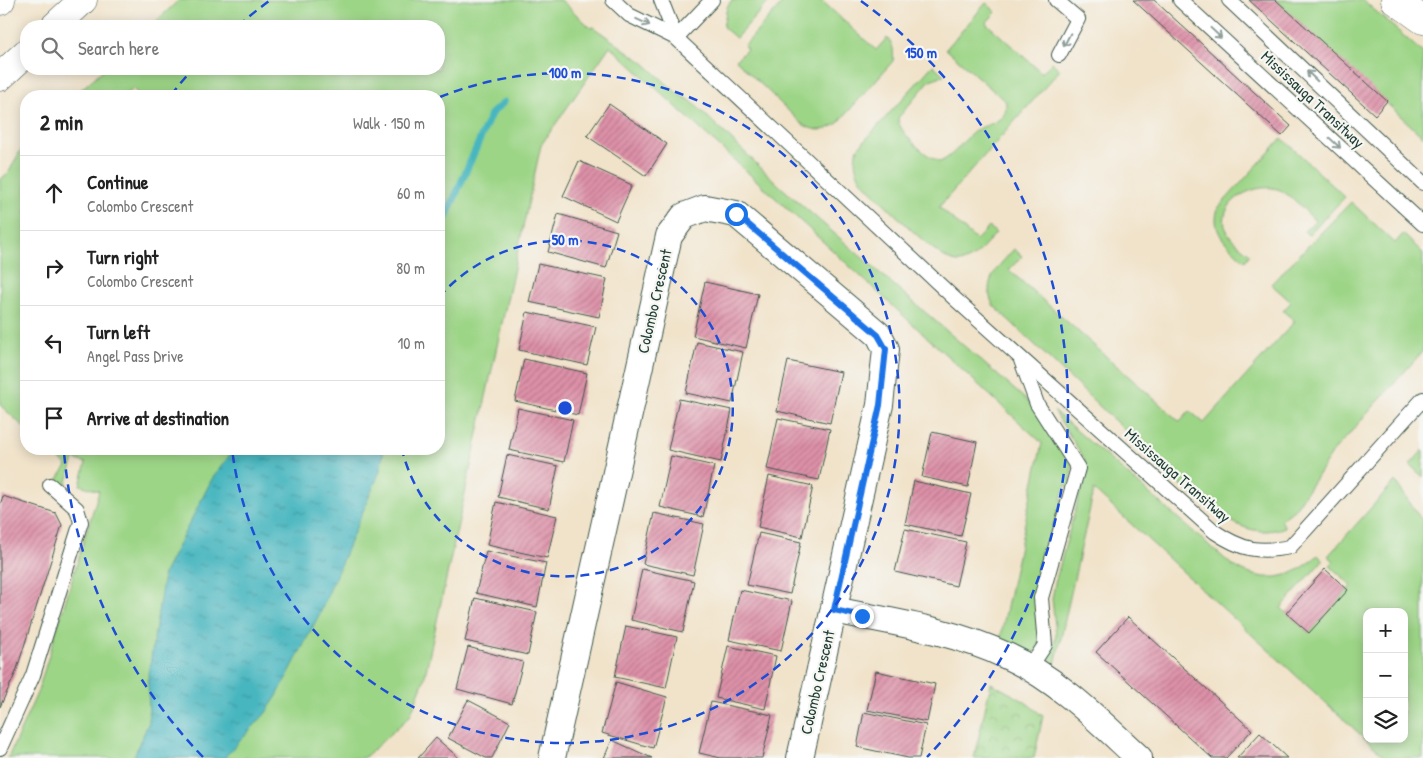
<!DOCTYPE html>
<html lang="en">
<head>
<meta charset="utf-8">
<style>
	body { margin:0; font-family:"Patrick Hand",sans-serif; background:#f2f2f2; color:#222 }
	.controls { position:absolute; right:15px; bottom:15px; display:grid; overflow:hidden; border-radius:10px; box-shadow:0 2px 12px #0003 }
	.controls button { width:45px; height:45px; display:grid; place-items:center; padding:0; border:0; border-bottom:1px solid #e0e0e0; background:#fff; color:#222; font:25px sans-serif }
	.stop { position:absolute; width:15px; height:15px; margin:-11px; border:4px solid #1a73e8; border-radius:50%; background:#fff }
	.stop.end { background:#1a73e8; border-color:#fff; box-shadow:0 1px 5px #0008 }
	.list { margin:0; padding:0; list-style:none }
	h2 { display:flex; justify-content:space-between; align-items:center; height:65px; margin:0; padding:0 20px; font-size:21px }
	h2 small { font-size:16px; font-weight:400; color:#767676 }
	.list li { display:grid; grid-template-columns:32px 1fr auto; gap:15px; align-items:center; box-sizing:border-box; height:75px; padding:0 20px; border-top:1px solid #e0e0e0 }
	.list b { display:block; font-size:19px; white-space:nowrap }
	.list p { margin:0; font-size:16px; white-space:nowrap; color:#767676 }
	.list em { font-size:16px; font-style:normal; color:#767676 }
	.icon { flex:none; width:28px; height:28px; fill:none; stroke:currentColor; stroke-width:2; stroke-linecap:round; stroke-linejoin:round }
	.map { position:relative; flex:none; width:1423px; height:758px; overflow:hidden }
	.search { position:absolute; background:#fff; box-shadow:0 2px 12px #0003; left:20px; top:20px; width:425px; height:55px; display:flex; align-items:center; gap:12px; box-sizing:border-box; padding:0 18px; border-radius:20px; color:#767676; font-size:19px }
	.panel { position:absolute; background:#fff; box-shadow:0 2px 12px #0003; left:20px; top:90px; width:425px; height:365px; border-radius:20px }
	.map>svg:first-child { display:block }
	.grass { fill:#9dd587; stroke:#5e895e; fill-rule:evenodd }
	.park { fill:url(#park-crowns); stroke:#5e895e }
	.water { fill:url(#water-ripples); stroke:#327a7a }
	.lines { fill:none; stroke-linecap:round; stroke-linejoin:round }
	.stream { stroke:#46b6bf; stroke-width:7 }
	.building { fill:url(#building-hatch) }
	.service-casing { stroke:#3e564a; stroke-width:16 }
	.minor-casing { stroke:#3e564a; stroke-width:28 }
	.secondary-casing { stroke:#3e564a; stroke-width:29 }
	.motorway-casing { stroke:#3e564a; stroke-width:29 }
	.service { stroke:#fff; stroke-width:14 }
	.minor { stroke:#fff; stroke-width:26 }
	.secondary { stroke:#fff; stroke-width:28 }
	.motorway { stroke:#fff; stroke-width:28 }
	.oneway { stroke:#8f9e9a }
	.route { stroke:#1a73e8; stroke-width:6 }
	.ring { fill:none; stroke:#1d4ed8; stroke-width:2.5; stroke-dasharray:9 6 }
	.labels { text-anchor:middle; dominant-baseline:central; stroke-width:4.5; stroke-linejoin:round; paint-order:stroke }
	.street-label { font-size:16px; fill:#1f3d34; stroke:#f6f6f2 }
	.centre { fill:#1d4ed8; stroke:#f6f6f2; stroke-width:2.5 }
	.ring-label { font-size:15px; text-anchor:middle; font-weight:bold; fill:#1d4ed8; stroke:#f6f6f2; stroke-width:4.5; stroke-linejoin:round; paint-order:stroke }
</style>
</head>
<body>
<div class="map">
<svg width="1423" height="758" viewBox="0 0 1423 758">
	<defs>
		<pattern id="park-crowns" width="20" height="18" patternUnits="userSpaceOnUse" patternTransform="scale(1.25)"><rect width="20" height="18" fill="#9dd587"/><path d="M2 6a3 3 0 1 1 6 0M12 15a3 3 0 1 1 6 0" fill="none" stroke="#7fae6f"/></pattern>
		<pattern id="water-ripples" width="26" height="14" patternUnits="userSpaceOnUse" patternTransform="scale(1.25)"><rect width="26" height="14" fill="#46b6bf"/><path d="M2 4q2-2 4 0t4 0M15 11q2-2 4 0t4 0" fill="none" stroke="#3a959c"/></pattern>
		<pattern id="building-hatch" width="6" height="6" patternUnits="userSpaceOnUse" patternTransform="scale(1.25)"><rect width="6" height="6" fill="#de91a9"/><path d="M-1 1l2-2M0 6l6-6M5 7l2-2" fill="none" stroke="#b3788a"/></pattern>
	</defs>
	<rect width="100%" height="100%" fill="#f6f6f2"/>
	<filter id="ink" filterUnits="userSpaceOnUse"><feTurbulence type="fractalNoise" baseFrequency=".02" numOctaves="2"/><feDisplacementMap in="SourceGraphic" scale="10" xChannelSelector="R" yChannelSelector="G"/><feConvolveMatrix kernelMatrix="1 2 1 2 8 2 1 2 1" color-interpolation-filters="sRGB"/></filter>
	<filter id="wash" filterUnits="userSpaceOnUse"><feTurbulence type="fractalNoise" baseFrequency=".0096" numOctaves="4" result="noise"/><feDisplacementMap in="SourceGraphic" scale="20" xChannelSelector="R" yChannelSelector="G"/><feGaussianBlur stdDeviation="1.12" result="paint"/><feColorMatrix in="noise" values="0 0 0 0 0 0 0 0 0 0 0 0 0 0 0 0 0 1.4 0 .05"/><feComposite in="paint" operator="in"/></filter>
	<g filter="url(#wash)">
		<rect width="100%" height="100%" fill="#f1e3ca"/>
		<path class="grass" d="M 179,0 L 561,0 L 591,28 L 593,27 L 644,63 L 678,94 L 691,101 L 782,188 L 1039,411 L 1072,460 L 1071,486 L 1066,485 L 1061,500 L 1065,502 L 1043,589 L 1046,626 L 1033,658 L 1000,640 L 1042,443 L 610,46 L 541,145 L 424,680 L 410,716 L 364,758 L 8,758 L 38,691 L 99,491 L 80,485 L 86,463 L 74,459 L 66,485 L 62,485 L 57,480 L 67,466 L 49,449 L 439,449 L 439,96 L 140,96 L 133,89 L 125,96 L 74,96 L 104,69 L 439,69 L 439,26 L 151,26 Z
			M 732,0 L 770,0 L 736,38 L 723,27 L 727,7 Z
			M 785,0 L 821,0 L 876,50 L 887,38 C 894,44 894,53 893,61 L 838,123 C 825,132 815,132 802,124 L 736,60 L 747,49 L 744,46 Z
			M 1276,0 L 1363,0 L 1423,53 L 1423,137 Z
			M 986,3 L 996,12 L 986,23 L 1042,73 L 1052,62 L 1060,70 L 939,207 L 976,240 L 989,227 L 996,233 C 986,244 974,263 957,262 C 939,262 877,196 861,180 C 855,169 853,160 858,148 L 933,65 L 944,75 L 930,80 L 898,118 C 898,133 927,157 940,162 C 954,156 962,141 975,131 C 983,125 994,125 1002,117 C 1006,112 1006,108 1006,102 L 946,49 Z
			M 1282,138 L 1345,197 L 1308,235 L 1304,231 L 1315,221 C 1305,210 1293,197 1280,190 C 1259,181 1219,199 1225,226 C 1228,238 1241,247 1250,254 L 1245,261 C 1228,245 1210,233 1218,208 Z
			M 26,140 L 26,429 L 0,405 L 0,180 L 9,172 Z
			M 1351,202 L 1395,243 L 1403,234 L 1423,253 L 1423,351 L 1333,452 L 1295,509 L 1281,520 L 1285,527 C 1270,533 1255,532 1241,526 C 1200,508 1167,471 1135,440 C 1088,395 1040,350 993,305 C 981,281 999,266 1014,249 L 1022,256 L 1009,270 L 1180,422 L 1190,411 L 1204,423 L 1295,321 L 1283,311 L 1291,302 L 1271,284 Z
			M 1054,411 L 1232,565 C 1262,584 1292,581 1318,555 L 1323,560 L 1281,608 L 1309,633 L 1352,586 L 1330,566 L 1334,561 L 1328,556 L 1395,481 L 1423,522 L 1423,758 L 1386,758 L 1094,490 L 1054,669 L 1047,665 L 1052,653 L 1056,635 L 1052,599 L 1055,583 L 1079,496 L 1088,472 L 1084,458 ZM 1367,612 L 1404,612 L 1404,739 L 1367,739 Z
			M 1423,450 L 1423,477 L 1410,465 Z"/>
		<path class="park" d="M 991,683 L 1024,701 L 1043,716 L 1034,758 L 974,758 Z"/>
		<path class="water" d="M 234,449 L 384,449 L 380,471 L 320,613 L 277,696 L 265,714 L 224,758 L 133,758 L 149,722 L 148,678 L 164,573 L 212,479 Z"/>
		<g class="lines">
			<path class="stream" d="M 439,228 L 446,217 L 491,114 L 504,102"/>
		</g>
		<g id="blocks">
			<path class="building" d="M 1133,0 L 1154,0 L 1291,126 L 1282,136 Z
				M 1249,0 L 1276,0 L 1387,101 L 1375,115 Z
				M 609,104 L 667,144 L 646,176 L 587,136 Z
				M 579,161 L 632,185 L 616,221 L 563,196 Z
				M 558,214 L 617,231 L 606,268 L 548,252 Z
				M 538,264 L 607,279 L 599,317 L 529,302 Z
				M 705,282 L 758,294 L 746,348 L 693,336 Z
				M 527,312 L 596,327 L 587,365 L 519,350 Z
				M 697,342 L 743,352 L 732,403 L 686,393 Z
				M 524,359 L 587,373 L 578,415 L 515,401 Z
				M 788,361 L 841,372 L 830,423 L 777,411 Z
				M 679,399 L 732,410 L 721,462 L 668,450 Z
				M 518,408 L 573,420 L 564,462 L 509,450 Z
				M 778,418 L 830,429 L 819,480 L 767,469 Z
				M 932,432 L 977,442 L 968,487 L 922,477 Z
				M 507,455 L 558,466 L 549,509 L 498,497 Z
				M 671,456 L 714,466 L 703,517 L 660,507 Z
				M 769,476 L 813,486 L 802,537 L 758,527 Z
				M 914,481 L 971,494 L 961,536 L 905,524 Z
				M 3,496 L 56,513 L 62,525 L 16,672 L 0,707 L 0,505 Z
				M 496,502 L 557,516 L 547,558 L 487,545 Z
				M 654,513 L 704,524 L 693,575 L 643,564 Z
				M 905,529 L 966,542 L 956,586 L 895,572 Z
				M 759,533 L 801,542 L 790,594 L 747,585 Z
				M 486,551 L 546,563 L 537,607 L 476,593 Z
				M 642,569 L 694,581 L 683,632 L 631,620 Z
				M 1325,569 L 1348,590 L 1309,633 L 1286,613 Z
				M 740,590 L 792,601 L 781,651 L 729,640 Z
				M 475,598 L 537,612 L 528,655 L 465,641 Z
				M 1128,617 L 1252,730 L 1226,758 L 1212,758 L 1096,652 Z
				M 626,626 L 677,637 L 666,688 L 615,677 Z
				M 728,646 L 776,656 L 765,709 L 716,698 Z
				M 468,647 L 523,662 L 512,704 L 457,689 Z
				M 876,671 L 935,684 L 927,722 L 867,710 Z
				M 616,682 L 667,697 L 653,748 L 602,733 Z
				M 468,700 L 510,722 L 492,758 L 486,758 L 448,738 Z
				M 711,702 L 772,715 L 762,758 L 721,758 L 699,753 Z
				M 864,712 L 926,725 L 919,758 L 908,758 L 857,747 Z
				M 1260,733 L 1287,758 L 1237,758 Z
				M 436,738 L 459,758 L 418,758 Z
				M 612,740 L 652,758 L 604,758 Z"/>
		</g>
	</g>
	<g filter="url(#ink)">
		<use href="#blocks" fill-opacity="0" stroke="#3e564a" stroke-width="1"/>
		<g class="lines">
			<defs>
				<path id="service" d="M 613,0 L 629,15 L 676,38 L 955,299 L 1215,532 C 1242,550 1258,553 1290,547 L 1423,399
					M 661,0 L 676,38
					M 1056,0 L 1078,19 L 1059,55
					M 1180,0 L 1423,224
					M 1229,0 L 1423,183
					M 676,38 L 712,0
					M 1021,360 L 1037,404 L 1078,468 L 1041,598 L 1045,645 L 1029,669
					M 0,748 L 33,675 L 81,522 L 77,509 L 50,485"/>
				<path id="minor" d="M 834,610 C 892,622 952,630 1007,656 C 1058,679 1099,721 1139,758
					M 552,758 L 669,236 L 684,216 L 705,208 L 736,214 L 879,335 L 886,349 L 880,405 L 800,758"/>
				<path id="secondary" d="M 0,1 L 1,0
					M 55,26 L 83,0
					M 0,77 L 26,53"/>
				<path id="motorway" d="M 1395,0 L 1423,20"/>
			</defs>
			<use href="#service" class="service-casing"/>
			<use href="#minor" class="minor-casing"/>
			<use href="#secondary" class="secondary-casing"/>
			<use href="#motorway" class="motorway-casing"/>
			<use href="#service" class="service"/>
			<use href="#minor" class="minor"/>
			<use href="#secondary" class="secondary"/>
			<use href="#motorway" class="motorway"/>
		</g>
		<defs><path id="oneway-shaft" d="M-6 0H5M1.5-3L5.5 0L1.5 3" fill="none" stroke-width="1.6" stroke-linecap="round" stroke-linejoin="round" transform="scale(1.25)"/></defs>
		<g class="oneway">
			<use href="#oneway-shaft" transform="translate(643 22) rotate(25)"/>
			<use href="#oneway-shaft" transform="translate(1216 33) rotate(43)"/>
			<use href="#oneway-shaft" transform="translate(1067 40) rotate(117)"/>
			<use href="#oneway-shaft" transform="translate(1312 76) rotate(-136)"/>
			<use href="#oneway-shaft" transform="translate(1335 143) rotate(43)"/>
		</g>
	</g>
	<g class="lines" filter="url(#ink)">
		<path class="route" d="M 736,214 L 878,335 L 886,349 L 880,405 L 834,610 L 862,616"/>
	</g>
	<g class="ring">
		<path d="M439 297A168 168 0 1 1 402 450"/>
		<path d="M440 97A335 335 0 1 1 232 449"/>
		<path d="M203 757A503 503 0 0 1 64 452M171 95A503 503 0 0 1 191 71M238 26A503 503 0 0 1 269 1M861 1A503 503 0 0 1 927 757"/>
	</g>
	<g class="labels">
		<g class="street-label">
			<text transform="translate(1313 99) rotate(43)">Mississauga Transitway</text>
			<text transform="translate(654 301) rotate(-77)">Colombo Crescent</text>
			<text transform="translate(1178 475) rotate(41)">Mississauga Transitway</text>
			<text transform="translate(817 682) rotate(-77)">Colombo Crescent</text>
		</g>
	</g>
	<circle cx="565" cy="408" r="8" class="centre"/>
	<g class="ring-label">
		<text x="921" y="58">150 m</text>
		<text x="565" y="78">100 m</text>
		<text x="565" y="245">50 m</text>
	</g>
</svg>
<div class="controls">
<button>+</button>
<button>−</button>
<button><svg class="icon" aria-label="layers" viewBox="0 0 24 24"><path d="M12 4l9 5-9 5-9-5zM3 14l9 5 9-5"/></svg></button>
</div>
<div class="stop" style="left:736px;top:214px"></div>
<div class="stop end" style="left:862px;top:616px"></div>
<div class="search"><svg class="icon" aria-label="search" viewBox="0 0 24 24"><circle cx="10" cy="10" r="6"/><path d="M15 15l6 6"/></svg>Search here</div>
<section class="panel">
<h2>2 min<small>Walk · 150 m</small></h2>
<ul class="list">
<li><svg class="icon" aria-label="ahead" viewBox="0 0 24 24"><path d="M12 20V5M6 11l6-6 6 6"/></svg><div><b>Continue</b><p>Colombo Crescent</p></div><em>60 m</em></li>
<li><svg class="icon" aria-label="right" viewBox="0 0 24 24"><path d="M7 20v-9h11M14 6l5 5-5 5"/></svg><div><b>Turn right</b><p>Colombo Crescent</p></div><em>80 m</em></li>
<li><svg class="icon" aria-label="left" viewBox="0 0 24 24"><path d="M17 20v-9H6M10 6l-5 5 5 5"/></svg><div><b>Turn left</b><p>Angel Pass Drive</p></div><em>10 m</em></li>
<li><svg class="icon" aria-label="arrive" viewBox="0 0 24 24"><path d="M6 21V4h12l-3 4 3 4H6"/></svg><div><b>Arrive at destination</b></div></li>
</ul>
</section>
</div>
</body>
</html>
